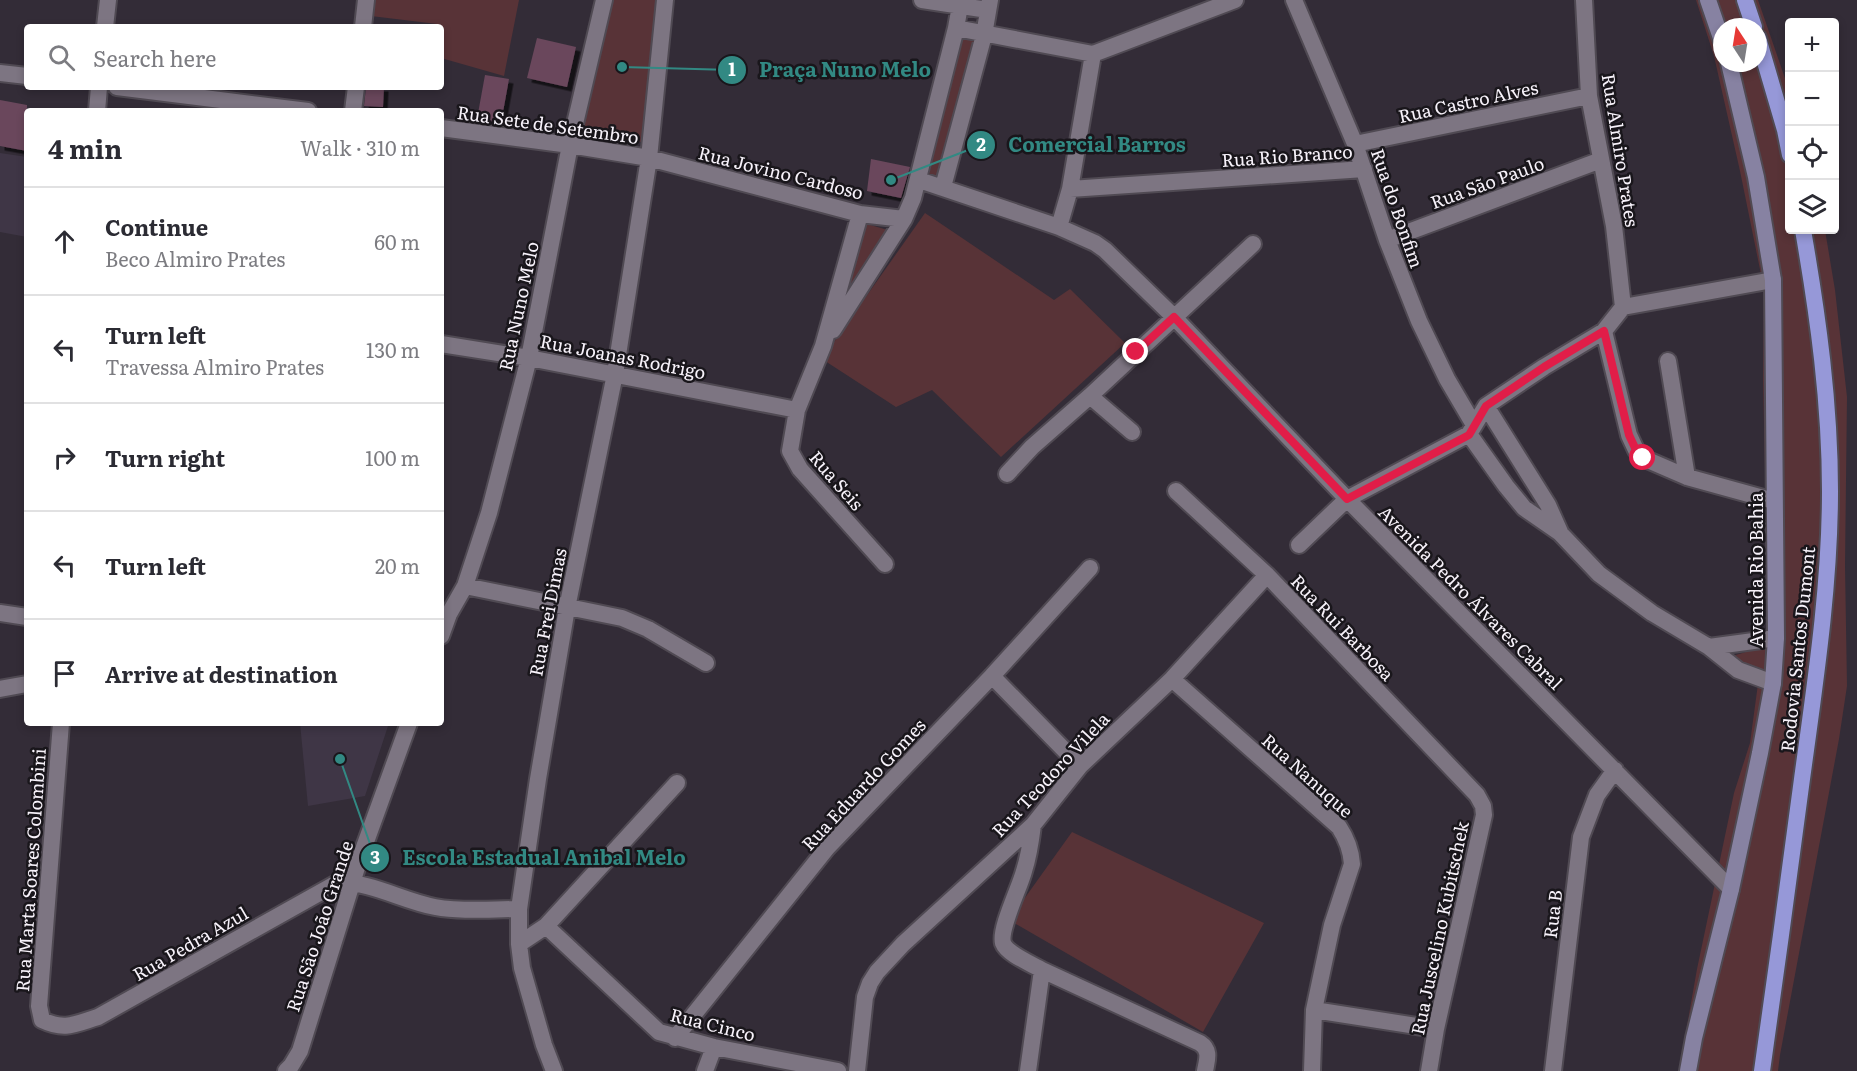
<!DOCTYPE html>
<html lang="en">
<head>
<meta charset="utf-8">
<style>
	body { margin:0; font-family:Literata,serif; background:#f2f2f3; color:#2b2b33 }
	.controls { position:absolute; right:18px; top:18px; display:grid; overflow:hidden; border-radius:6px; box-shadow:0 3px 9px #0003 }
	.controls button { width:54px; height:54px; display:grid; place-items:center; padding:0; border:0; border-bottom:2px solid #e1e1e2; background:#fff; color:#2b2b33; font:30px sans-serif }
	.compass { position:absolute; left:1713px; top:18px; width:54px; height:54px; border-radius:50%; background:#fff; box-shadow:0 3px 9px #0003; rotate:348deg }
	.stop { position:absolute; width:18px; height:18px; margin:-14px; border:4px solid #e11d48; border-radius:50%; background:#fff }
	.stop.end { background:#e11d48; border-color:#fff; box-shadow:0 2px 6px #0008 }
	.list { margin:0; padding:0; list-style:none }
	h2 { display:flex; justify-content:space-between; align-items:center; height:78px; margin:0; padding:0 24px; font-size:26px }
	h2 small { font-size:20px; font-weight:400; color:#7c7c81 }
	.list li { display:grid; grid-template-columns:39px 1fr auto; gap:18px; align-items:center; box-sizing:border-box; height:108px; padding:0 24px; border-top:2px solid #e1e1e2 }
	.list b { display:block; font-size:22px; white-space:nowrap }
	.list p { margin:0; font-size:20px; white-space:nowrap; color:#7c7c81 }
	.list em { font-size:20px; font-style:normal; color:#7c7c81 }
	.icon { flex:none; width:33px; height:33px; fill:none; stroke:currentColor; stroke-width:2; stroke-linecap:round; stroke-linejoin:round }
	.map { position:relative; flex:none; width:1857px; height:1071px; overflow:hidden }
	.search { position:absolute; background:#fff; box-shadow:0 3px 9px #0003; left:24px; top:24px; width:420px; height:66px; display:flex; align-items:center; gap:15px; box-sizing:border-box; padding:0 21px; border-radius:6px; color:#7c7c81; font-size:22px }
	.panel { position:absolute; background:#fff; box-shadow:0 3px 9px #0003; left:24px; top:108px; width:420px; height:618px; border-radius:6px }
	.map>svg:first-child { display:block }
	.built { fill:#3f3646 }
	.green { fill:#583337; fill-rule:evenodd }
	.building { fill:#6a475c; filter:url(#shadow) }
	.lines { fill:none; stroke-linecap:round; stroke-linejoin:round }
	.minor-casing { stroke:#504a53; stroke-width:20 }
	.secondary-casing { stroke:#504a53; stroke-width:20 }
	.trunk-casing { stroke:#504a53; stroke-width:20 }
	.minor { stroke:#7d7582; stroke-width:16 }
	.secondary { stroke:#8782a2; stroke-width:16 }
	.trunk { stroke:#9698d8; stroke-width:16 }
	.route { stroke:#e11d48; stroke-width:8 }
	.labels { text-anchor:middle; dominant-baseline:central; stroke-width:5; stroke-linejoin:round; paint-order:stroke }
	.street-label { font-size:18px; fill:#f7f2fa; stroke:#19161b }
	.leader { fill:none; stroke:#328983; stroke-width:2 }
	.callout-dot { fill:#328983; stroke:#19161b; stroke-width:2 }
	.mark-label { font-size:18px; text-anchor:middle; font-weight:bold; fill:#fff }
	.callout-label { font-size:20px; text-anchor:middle; font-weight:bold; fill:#328983; stroke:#19161b; stroke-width:5; stroke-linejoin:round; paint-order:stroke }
</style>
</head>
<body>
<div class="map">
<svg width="1857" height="1071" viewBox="0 0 1857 1071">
	<defs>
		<filter id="shadow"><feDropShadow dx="4.5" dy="4.5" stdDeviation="0" flood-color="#0009"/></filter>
	</defs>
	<rect width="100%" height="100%" fill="#332c37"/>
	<path class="built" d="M 0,153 L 27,157 L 27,237 L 0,232 Z
		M 300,723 L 389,723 L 365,796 L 308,806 Z"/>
	<path class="green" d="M 373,0 L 519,0 L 504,76 L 441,58 L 441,27 L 437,27 L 437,24 L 371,16 Z
		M 610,0 L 657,0 L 641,142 L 580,133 Z
		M 1696,0 L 1758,0 L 1789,90 L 1790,230 L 1825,230 L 1835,290 L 1847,397 L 1845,566 L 1847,686 L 1839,739 L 1780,1055 L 1778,1071 L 1679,1071 L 1697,969 L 1734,793 L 1750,743 L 1760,669 L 1729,657 L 1766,646 L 1767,559 L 1763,380 L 1764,289 L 1740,171 L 1714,56 ZM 1722,27 L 1758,27 L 1758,63 L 1722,63 Z
		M 963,34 L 978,38 L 942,178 L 929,174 Z
		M 925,213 L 1054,300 L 1070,289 L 1125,343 L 1001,457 L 932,390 L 896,407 L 822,359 Z
		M 867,224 L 891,231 L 845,299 Z
		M 1072,832 L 1264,923 L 1203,1032 L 1009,920 Z"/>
	<path class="building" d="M 537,38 L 576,47 L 567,87 L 527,78 Z
		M 485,75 L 509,79 L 501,123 L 477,119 Z
		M 366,87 L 384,87 L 383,107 L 364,106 Z
		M 0,100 L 27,105 L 27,151 L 0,146 Z
		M 871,159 L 910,167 L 901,198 L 867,191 Z"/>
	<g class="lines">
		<defs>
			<path id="minor" d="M 922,0 L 988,10
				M 1294,0 L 1355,144 L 1387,240 L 1419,321 L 1447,379 L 1474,425
				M 1584,0 L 1589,96 L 1614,226 L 1623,307
				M 105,27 L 108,0
				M 363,27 L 366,0
				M 956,28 L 1093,54 L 1235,0
				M 0,73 L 27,76
				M 117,87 L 308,111
				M 97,111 L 99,87
				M 353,111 L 356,87
				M 441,128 L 570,145 L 649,158 L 860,214 L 904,219
				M 1355,144 L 1589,96
				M 919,180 L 1059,227 L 1095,243 L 1105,250 L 1174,317 L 1347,499 L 1731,889
				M 943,187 L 984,35 L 990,0
				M 1070,189 L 1364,169
				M 860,214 L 823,346 L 797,410 L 790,451 L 800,469 L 885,564
				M 1059,227 L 1070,189 L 1093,54
				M 1387,240 L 1601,160
				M 833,330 L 904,219 L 913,198 L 956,28 L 961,0
				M 1604,331 L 1629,435 L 1636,450 L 1643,458 L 1687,477 L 1774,501
				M 441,344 L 529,358 L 797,410
				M 1668,361 L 1687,477
				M 1090,396 L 1132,432
				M 1486,406 L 1548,505 L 1560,532
				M 1469,434 L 1506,486 L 1524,508 L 1560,533 L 1599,574 L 1652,613 L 1709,647 L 1738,670 L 1773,683
				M 1007,474 L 1032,447 L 1090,396 L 1253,244
				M 1176,491 L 1267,575 L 1477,795 L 1483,806 L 1484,815 L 1436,1029 L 1429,1071
				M 1299,545 L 1347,499 L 1469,434 L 1486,406 L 1544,367 L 1604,331 L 1623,307 L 1773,280
				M 465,586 L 622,618 L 648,629 L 706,663
				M 0,613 L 27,617
				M 441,636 L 449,614 L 465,586 L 489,513 L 529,358 L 570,145 L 604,0
				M 1709,647 L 1776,638
				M 992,676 L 1080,766
				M 1172,679 L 1339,827 C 1347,839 1351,850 1352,864 L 1332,925 L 1314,1010 L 1312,1071
				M 0,689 L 27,684
				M 61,723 L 39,1006 L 42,1020 C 65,1031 75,1024 98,1017 L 337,883 C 371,881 402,901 435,907 C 462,912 491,909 519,909
				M 546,926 L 659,1032 L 714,1047 L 838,1071
				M 519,944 L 546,926 L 677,783
				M 1042,970 L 1200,1043 C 1211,1050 1207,1060 1205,1071
				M 1314,1010 L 1436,1029
				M 675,1038 L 827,848 L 992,676 L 1090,568
				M 286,1071 L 291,1066 L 300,1051 L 359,861 L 409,723
				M 554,1071 L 544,1045 L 522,968 L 519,944 L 519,909 L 538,779 L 567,608 L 615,374 L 649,158 L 665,0
				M 705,1071 L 714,1047
				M 857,1071 L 865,997 L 870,983 L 877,972 L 903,944 L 1033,825 L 1080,766 L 1172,679 L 1267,575
				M 1028,1071 L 1042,970 C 1032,964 1007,954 1003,943 C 999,929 1020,887 1024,871 C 1029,856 1031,841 1033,825
				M 1553,1071 L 1581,837 L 1597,795 L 1615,770"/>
			<path id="secondary" d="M 1708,0 L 1722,41
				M 1688,1071 L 1694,1038 L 1731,889 L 1760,753 L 1773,683 L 1776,638 L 1773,280 L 1756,177 L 1729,63"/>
			<path id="trunk" d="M 1745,0 L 1754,27
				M 1758,38 L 1785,130 L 1790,155
				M 1762,1071 C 1776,974 1789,876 1802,779 C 1815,684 1830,587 1830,491 C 1830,403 1818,316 1803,230"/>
		</defs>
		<use href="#minor" class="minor-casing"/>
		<use href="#secondary" class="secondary-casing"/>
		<use href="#trunk" class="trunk-casing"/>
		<use href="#minor" class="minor"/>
		<use href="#secondary" class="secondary"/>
		<use href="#trunk" class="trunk"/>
	</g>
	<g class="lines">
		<path class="route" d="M 1136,352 L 1174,317 L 1347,499 L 1469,435 L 1486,406 L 1544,367 L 1604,331 L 1629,435 L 1636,450 L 1643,458"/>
	</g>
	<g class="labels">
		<g class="street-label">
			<text transform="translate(1468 101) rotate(-12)">Rua Castro Alves</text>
			<text transform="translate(548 124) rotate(8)">Rua Sete de Setembro</text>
			<text transform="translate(1621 150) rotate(81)">Rua Almiro Prates</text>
			<text transform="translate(1287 155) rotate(-4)">Rua Rio Branco</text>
			<text transform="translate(781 172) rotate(14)">Rua Jovino Cardoso</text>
			<text transform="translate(1487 182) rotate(-20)">Rua São Paulo</text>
			<text transform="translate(1398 208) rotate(71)">Rua do Bonfim</text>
			<text transform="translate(518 306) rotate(-78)">Rua Nuno Melo</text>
			<text transform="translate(623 356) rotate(11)">Rua Joanas Rodrigo</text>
			<text transform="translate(837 480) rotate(49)">Rua Seis</text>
			<text transform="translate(1755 570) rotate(-90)">Avenida Rio Bahia</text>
			<text transform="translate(1471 597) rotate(45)">Avenida Pedro Álvares Cabral</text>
			<text transform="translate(547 612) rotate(-79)">Rua Frei Dimas</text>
			<text transform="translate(1343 627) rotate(46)">Rua Rui Barbosa</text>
			<text transform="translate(1797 649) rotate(-84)">Rodovia Santos Dumont</text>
			<text transform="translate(1050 774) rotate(-47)">Rua Teodoro Vilela</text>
			<text transform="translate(1308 775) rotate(42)">Rua Nanuque</text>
			<text transform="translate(863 784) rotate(-47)">Rua Eduardo Gomes</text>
			<text transform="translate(30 870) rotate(-86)">Rua Marta Soares Colombini</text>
			<text transform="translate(1552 914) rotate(-83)">Rua B</text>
			<text transform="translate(319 926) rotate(-72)">Rua São João Grande</text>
			<text transform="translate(1439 928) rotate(-78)">Rua Juscelino Kubitschek</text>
			<text transform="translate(190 943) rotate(-30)">Rua Pedra Azul</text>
			<text transform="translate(713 1024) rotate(14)">Rua Cinco</text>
		</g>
	</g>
	<path class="leader" d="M622 67L732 70M891 180L981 145M340 759L375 858"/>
	<g class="callout-dot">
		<circle cx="622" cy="67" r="6"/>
		<circle cx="891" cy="180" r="6"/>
		<circle cx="340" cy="759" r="6"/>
		<circle cx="732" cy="70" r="15"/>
		<circle cx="981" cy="145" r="15"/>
		<circle cx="375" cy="858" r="15"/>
	</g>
	<g class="mark-label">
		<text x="732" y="76">1</text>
		<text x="981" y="151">2</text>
		<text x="375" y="864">3</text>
	</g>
	<g class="callout-label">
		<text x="845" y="77">Praça Nuno Melo</text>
		<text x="1097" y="152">Comercial Barros</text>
		<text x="544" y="865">Escola Estadual Anibal Melo</text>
	</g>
</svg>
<div class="controls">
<button>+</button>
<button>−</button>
<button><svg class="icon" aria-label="locate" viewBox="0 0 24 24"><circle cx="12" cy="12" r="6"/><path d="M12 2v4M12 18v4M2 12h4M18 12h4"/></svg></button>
<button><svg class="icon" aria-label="layers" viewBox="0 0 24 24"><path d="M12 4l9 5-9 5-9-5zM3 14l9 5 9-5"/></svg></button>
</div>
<svg class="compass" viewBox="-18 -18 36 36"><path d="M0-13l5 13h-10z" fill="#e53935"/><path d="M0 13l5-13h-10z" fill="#7c7c81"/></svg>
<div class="stop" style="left:1643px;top:458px"></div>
<div class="stop end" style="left:1136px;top:352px"></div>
<div class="search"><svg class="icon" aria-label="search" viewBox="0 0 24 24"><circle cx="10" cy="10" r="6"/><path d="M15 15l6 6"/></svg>Search here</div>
<section class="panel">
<h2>4 min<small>Walk · 310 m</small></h2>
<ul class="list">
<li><svg class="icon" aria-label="ahead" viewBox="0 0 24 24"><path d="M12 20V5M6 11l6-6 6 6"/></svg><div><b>Continue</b><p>Beco Almiro Prates</p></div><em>60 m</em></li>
<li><svg class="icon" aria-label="left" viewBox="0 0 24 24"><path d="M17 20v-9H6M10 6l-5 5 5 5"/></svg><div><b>Turn left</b><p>Travessa Almiro Prates</p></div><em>130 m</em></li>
<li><svg class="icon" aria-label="right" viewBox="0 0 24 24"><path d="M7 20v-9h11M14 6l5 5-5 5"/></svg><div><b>Turn right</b></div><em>100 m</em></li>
<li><svg class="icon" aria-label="left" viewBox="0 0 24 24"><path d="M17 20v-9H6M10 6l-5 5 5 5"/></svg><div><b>Turn left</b></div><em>20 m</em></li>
<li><svg class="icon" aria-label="arrive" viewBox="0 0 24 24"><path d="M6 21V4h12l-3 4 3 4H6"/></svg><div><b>Arrive at destination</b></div></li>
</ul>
</section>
</div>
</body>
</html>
